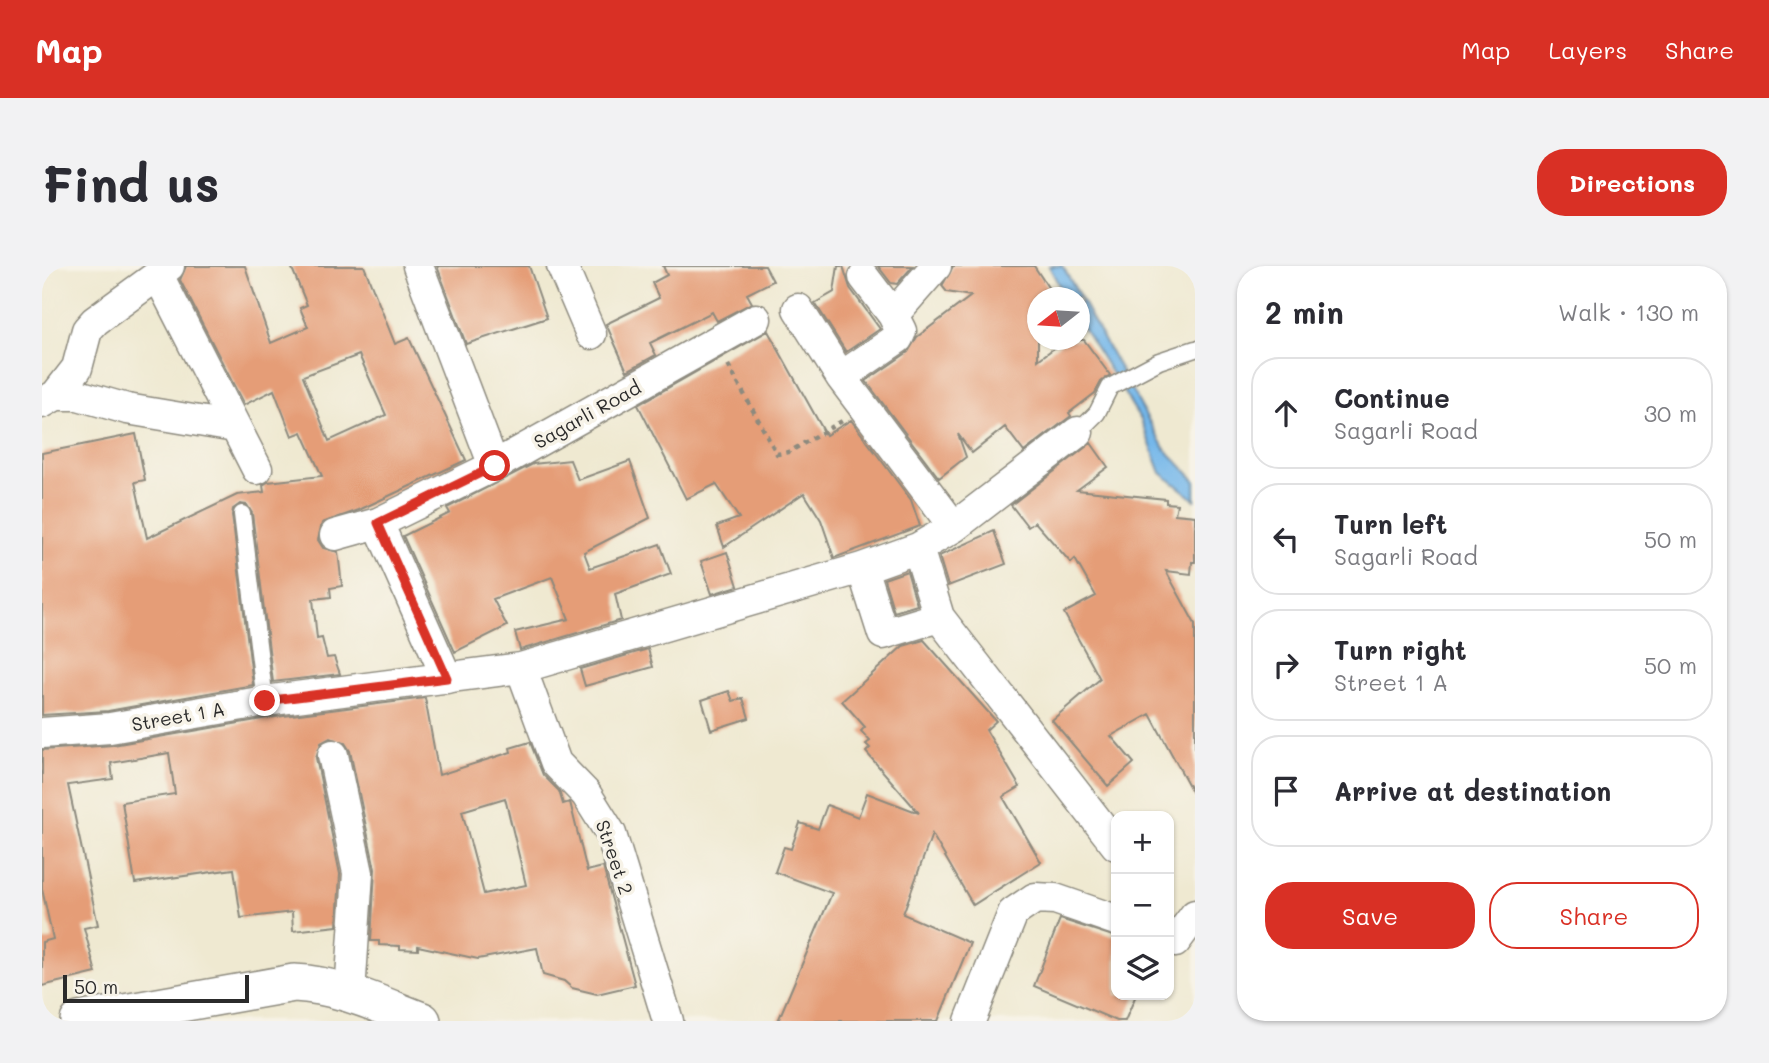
<!DOCTYPE html>
<html lang="en">
<head>
<meta charset="utf-8">
<style>
	body { margin:0; font-family:Mali,sans-serif; background:#f2f2f3; color:#2b2b33 }
	.controls { position:absolute; right:21px; bottom:21px; display:grid; overflow:hidden; border-radius:14px; box-shadow:0 2px 5px #0004 }
	.controls button { width:63px; height:63px; display:grid; place-items:center; padding:0; border:0; border-bottom:2px solid #e1e1e2; background:#fff; color:#2b2b33; font:35px sans-serif }
	.compass { position:absolute; left:985px; top:21px; width:63px; height:63px; border-radius:50%; background:#fff; box-shadow:0 2px 5px #0004; rotate:253deg }
	.scale { position:absolute; left:21px; bottom:18px; width:186px; box-sizing:border-box; padding-left:7px; border:4px solid #2b2b2b; border-top:0; font-size:19px; line-height:24px; white-space:nowrap; color:#2b2b2b; -webkit-text-stroke:5px #f7f3e8; paint-order:stroke }
	.stop { position:absolute; width:21px; height:21px; margin:-16px; border:5px solid #d93025; border-radius:50%; background:#fff }
	.stop.end { background:#d93025; border-color:#fff; box-shadow:0 2px 7px #0008 }
	.list { margin:0; padding:0; list-style:none }
	h2 { display:flex; justify-content:space-between; align-items:center; height:91px; margin:0; padding:0 28px; font-size:30px }
	h2 small { font-size:23px; font-weight:400; color:#7c7c81 }
	.list li { display:grid; grid-template-columns:46px 1fr auto; gap:21px; align-items:center; box-sizing:border-box; height:112px; margin:0 14px 14px; padding:0 14px; border:2px solid #e1e1e2; border-radius:28px }
	.list b { display:block; font-size:26px; white-space:nowrap }
	.list p { margin:0; font-size:23px; white-space:nowrap; color:#7c7c81 }
	.list em { font-size:23px; font-style:normal; color:#7c7c81 }
	.actions { display:flex; gap:14px; padding:21px 28px }
	.actions a { flex:1; padding:16px 0; border:2px solid #d93025; border-radius:28px; text-align:center; font-size:24px; color:#d93025 }
	.actions .main { background:#d93025; color:#fff }
	.icon { flex:none; width:38px; height:38px; fill:none; stroke:currentColor; stroke-width:2; stroke-linecap:round; stroke-linejoin:round }
	.map { position:relative; flex:none; width:1153px; height:755px; overflow:hidden; border-radius:28px }
	header { display:flex; align-items:center; gap:42px; box-sizing:border-box; height:98px; padding:0 35px; background:#d93025; color:#fff }
	header strong { font-size:33px }
	nav { display:flex; gap:38px; margin-inline-start:auto; font-size:24px }
	.intro { display:flex; align-items:center; justify-content:space-between; box-sizing:border-box; height:168px; padding:0 42px }
	h1 { margin:0; font-size:49px }
	.button { padding:18px 32px; border-radius:28px; background:#d93025; color:#fff; font-size:24px; font-weight:700 }
	main { display:flex; gap:42px; padding:0 42px }
	aside { flex:1; background:#fff; border-radius:28px; box-shadow:0 2px 5px #0004 }
	.map>svg:first-child { display:block }
	.water { fill:#75b7ea; stroke:#50718a; stroke-width:2 }
	.building { fill:#e59d77; fill-rule:evenodd }
	.lines { fill:none; stroke-linecap:round; stroke-linejoin:round }
	.service-casing { stroke:#8d8a7e; stroke-width:19 }
	.minor-casing { stroke:#8d8a7e; stroke-width:33 }
	.tertiary-casing { stroke:#8d8a7e; stroke-width:40 }
	.path { stroke:#8d8a7e; stroke-width:4.5; stroke-dasharray:5 5; stroke-linecap:butt }
	.service { stroke:#fff; stroke-width:16 }
	.minor { stroke:#fff; stroke-width:30 }
	.tertiary { stroke:#fff; stroke-width:37 }
	.route { stroke:#d93025; stroke-width:9 }
	.labels { text-anchor:middle; dominant-baseline:central; stroke-width:7; stroke-linejoin:round; paint-order:stroke }
	.street-label { font-size:19px; fill:#2b2b2b; stroke:#f7f3e8 }
</style>
</head>
<body>
<header>
<strong>Map</strong>
<nav><a>Map</a><a>Layers</a><a>Share</a></nav>
</header>
<div class="intro"><h1>Find us</h1><a class="button">Directions</a></div>
<main>
<div class="map">
<svg width="1153" height="755" viewBox="0 0 1153 755">
	<rect width="100%" height="100%" fill="#f7f3e8"/>
	<filter id="ink" filterUnits="userSpaceOnUse"><feTurbulence type="fractalNoise" baseFrequency=".0143" numOctaves="2"/><feDisplacementMap in="SourceGraphic" scale="14" xChannelSelector="R" yChannelSelector="G"/><feConvolveMatrix kernelMatrix="1 2 1 2 8 2 1 2 1" color-interpolation-filters="sRGB"/></filter>
	<filter id="wash" filterUnits="userSpaceOnUse"><feTurbulence type="fractalNoise" baseFrequency=".00686" numOctaves="4" result="noise"/><feDisplacementMap in="SourceGraphic" scale="28" xChannelSelector="R" yChannelSelector="G"/><feGaussianBlur stdDeviation="1.57" result="paint"/><feColorMatrix in="noise" values="0 0 0 0 0 0 0 0 0 0 0 0 0 0 0 0 0 1.4 0 .05"/><feComposite in="paint" operator="in"/></filter>
	<g filter="url(#wash)">
		<rect width="100%" height="100%" fill="#efe9d1"/>
		<path class="water" d="M 1007,0 L 1020,0 L 1023,4 L 1122,182 L 1153,214 L 1153,234 L 1119,207 L 1099,154 L 1038,57 L 1038,32 L 1023,31 Z"/>
		<g id="blocks">
			<path class="building" d="M 144,0 L 203,0 L 229,77 L 266,61 L 258,42 L 265,39 L 249,0 L 322,0 L 353,78 L 367,72 L 424,194 L 317,244 L 280,257 L 276,274 L 281,282 L 296,286 L 300,320 L 288,322 L 289,331 L 271,333 L 275,373 L 280,372 L 285,392 L 292,391 L 298,408 L 231,416 L 210,247 L 205,239 L 198,238 L 191,243 L 190,249 L 211,419 L 66,445 L 0,449 L 0,187 L 94,168 L 103,214 L 93,216 L 105,272 L 195,229 L 222,226 L 221,219 L 226,216 L 280,210 L 260,166 L 250,170 L 232,124 L 202,139 L 138,14 ZM 317,89 L 344,149 L 287,175 L 261,110 Z
				M 395,0 L 487,0 L 505,52 L 424,78 Z
				M 621,0 L 723,0 L 731,15 L 705,28 L 710,37 L 675,55 L 670,46 L 608,77 L 614,89 L 585,105 L 564,58 L 617,32 L 610,17 L 625,9 Z
				M 796,0 L 801,0 L 808,22 L 838,63 L 804,86 L 773,37 L 792,26 Z
				M 836,0 L 871,0 L 855,18 L 849,17 Z
				M 911,0 L 992,0 L 1013,32 L 996,32 L 996,94 L 1023,74 L 1042,74 L 1068,109 L 1059,116 L 1053,127 L 1027,147 L 1029,150 L 982,186 L 963,161 L 930,187 L 916,168 L 924,191 L 897,212 L 824,115 L 866,86 L 875,71 L 929,30 L 905,26 L 900,20 Z
				M 726,65 L 784,169 L 809,154 L 869,234 L 878,260 L 792,292 L 779,254 L 762,227 L 682,281 L 675,260 L 697,252 L 674,218 L 644,233 L 596,139 Z
				M 1049,177 L 1066,201 L 1035,224 L 1124,233 L 1124,237 L 1135,238 L 1133,248 L 1153,250 L 1153,296 L 1150,296 L 1149,308 L 1124,305 L 1153,358 L 1153,531 L 1108,448 L 1069,470 L 1092,497 L 1066,520 L 1010,454 L 1058,413 L 1022,347 L 1054,330 L 1033,293 L 1029,297 L 993,256 L 986,261 L 969,239 Z
				M 528,194 L 536,214 L 588,195 L 608,252 L 542,286 L 548,302 L 618,278 L 629,308 L 573,328 L 579,354 L 478,384 L 473,366 L 527,353 L 510,311 L 451,333 L 465,360 L 413,386 L 361,270 L 408,247 L 405,242 L 491,198 Z
				M 952,265 L 964,298 L 906,320 L 897,290 Z
				M 685,286 L 696,320 L 670,328 L 659,295 Z
				M 865,305 L 875,339 L 852,346 L 842,313 Z
				M 882,374 L 954,455 L 944,464 L 978,521 L 961,531 L 999,596 L 931,639 L 890,568 L 861,648 L 928,677 L 896,755 L 736,755 L 790,627 L 733,606 L 742,581 L 749,583 L 758,557 L 776,563 L 785,539 L 816,551 L 825,527 L 877,547 L 824,486 L 828,482 L 824,478 L 828,475 L 819,465 L 823,461 L 800,435 L 861,380 Z
				M 606,383 L 611,401 L 543,420 L 538,403 Z
				M 687,425 L 691,435 L 701,432 L 707,452 L 669,464 L 660,434 Z
				M 383,432 L 397,509 L 469,486 L 468,482 L 488,476 L 501,509 L 517,525 L 521,538 L 528,536 L 545,605 L 561,601 L 593,719 L 555,728 L 530,722 L 522,715 L 501,709 L 495,682 L 436,693 L 376,680 L 376,684 L 358,683 L 358,680 L 337,679 L 337,675 L 329,675 L 333,603 L 308,485 L 303,477 L 288,472 L 279,477 L 274,492 L 298,608 L 295,660 L 251,665 L 250,646 L 199,652 L 192,603 L 93,617 L 80,536 L 133,528 L 127,487 L 69,497 L 71,513 L 26,519 L 56,659 L 42,662 L 54,707 L 0,720 L 0,676 L 11,673 L 0,623 L 0,484 L 71,479 L 226,452 ZM 463,532 L 484,619 L 442,628 L 420,545 Z
				M 1018,653 L 1074,671 L 1074,729 L 1094,729 L 1083,755 L 1075,755 L 992,720 Z"/>
		</g>
	</g>
	<g filter="url(#ink)">
		<use href="#blocks" fill-opacity="0" stroke="#8d8a7e" stroke-width="2"/>
		<g class="lines">
			<defs>
				<path id="service" d="M 1036,166 L 1055,147 L 1068,121 L 1117,95 L 1153,83
					M 200,248 L 223,435"/>
				<path id="minor" d="M 127,0 L 116,9 L 215,203
					M 376,0 L 452,200
					M 520,0 L 549,68
					M 822,11 L 851,49 L 859,65 L 856,72 L 799,111 L 912,261
					M 756,43 L 799,111
					M 851,49 L 894,0
					M 14,129 L 35,102 L 45,64 L 53,55 L 116,9
					M 0,137 L 14,129 L 36,129 L 85,143 L 193,161
					M 336,257 L 405,412
					M 293,269 L 336,257 L 452,200 L 714,53
					M 876,282 L 897,351 L 1074,579
					M 820,302 L 841,368 L 897,351
					M 479,402 L 514,497 L 544,528 L 569,568 L 626,755
					M 0,467 L 68,462 L 223,435 L 479,402 L 820,302 L 876,282 L 912,261 L 1036,166
					M 291,489 L 316,607 L 308,727
					M 1133,676 L 1153,649
					M 928,755 L 971,647 L 993,632 L 1013,633 L 1074,654"/>
				<path id="tertiary" d="M 37,755 L 252,717 C 298,719 338,739 380,755"/>
			</defs>
			<use href="#service" class="service-casing"/>
			<use href="#minor" class="minor-casing"/>
			<use href="#tertiary" class="tertiary-casing"/>
			<path class="path" d="M 686,99 L 735,188 L 747,186 L 800,155"/>
			<use href="#service" class="service"/>
			<use href="#minor" class="minor"/>
			<use href="#tertiary" class="tertiary"/>
		</g>
	</g>
	<g class="lines" filter="url(#ink)">
		<path class="route" d="M 223,435 L 405,412 L 336,257 L 453,200"/>
	</g>
	<g class="labels">
		<g class="street-label">
			<text transform="translate(545 148) rotate(-29)">Sagarli Road</text>
			<text transform="translate(136 450) rotate(-10)">Street 1 A</text>
			<text transform="translate(573 591) rotate(71)">Street 2</text>
		</g>
	</g>
</svg>
<div class="controls">
<button>+</button>
<button>−</button>
<button><svg class="icon" aria-label="layers" viewBox="0 0 24 24"><path d="M12 4l9 5-9 5-9-5zM3 14l9 5 9-5"/></svg></button>
</div>
<svg class="compass" viewBox="-18 -18 36 36"><path d="M0-13l5 13h-10z" fill="#e53935"/><path d="M0 13l5-13h-10z" fill="#7c7c81"/></svg>
<div class="scale">50 m</div>
<div class="stop" style="left:453px;top:200px"></div>
<div class="stop end" style="left:223px;top:435px"></div>
</div>
<aside>
<h2>2 min<small>Walk · 130 m</small></h2>
<ul class="list">
<li><svg class="icon" aria-label="ahead" viewBox="0 0 24 24"><path d="M12 20V5M6 11l6-6 6 6"/></svg><div><b>Continue</b><p>Sagarli Road</p></div><em>30 m</em></li>
<li><svg class="icon" aria-label="left" viewBox="0 0 24 24"><path d="M17 20v-9H6M10 6l-5 5 5 5"/></svg><div><b>Turn left</b><p>Sagarli Road</p></div><em>50 m</em></li>
<li><svg class="icon" aria-label="right" viewBox="0 0 24 24"><path d="M7 20v-9h11M14 6l5 5-5 5"/></svg><div><b>Turn right</b><p>Street 1 A</p></div><em>50 m</em></li>
<li><svg class="icon" aria-label="arrive" viewBox="0 0 24 24"><path d="M6 21V4h12l-3 4 3 4H6"/></svg><div><b>Arrive at destination</b></div></li>
</ul>
<div class="actions"><a class="main">Save</a><a>Share</a></div>
</aside>
</main>
</body>
</html>
